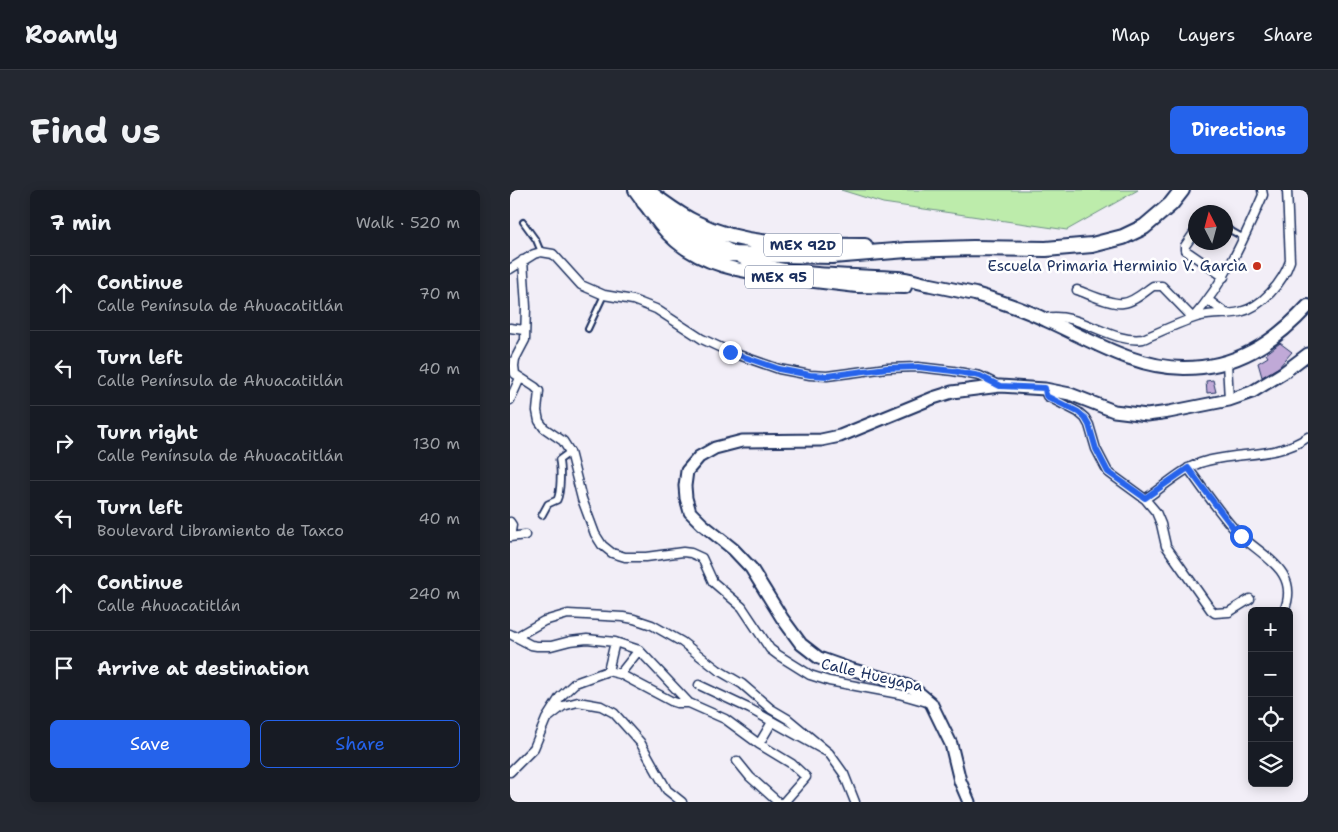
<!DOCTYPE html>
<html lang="en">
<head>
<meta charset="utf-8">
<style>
	body { margin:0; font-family:"Shantell Sans",sans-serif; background:#242831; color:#f1f3f6 }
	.controls { position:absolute; right:15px; bottom:15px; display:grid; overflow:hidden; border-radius:8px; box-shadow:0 2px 12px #0003 }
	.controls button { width:45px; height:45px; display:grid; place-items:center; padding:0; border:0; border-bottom:1px solid #363941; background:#171b24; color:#f1f3f6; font:25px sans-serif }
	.compass { position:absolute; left:678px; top:15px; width:45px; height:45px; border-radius:50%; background:#171b24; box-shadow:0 2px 12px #0003; rotate:354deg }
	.stop { position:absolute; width:15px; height:15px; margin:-11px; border:4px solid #2563eb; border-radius:50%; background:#fff }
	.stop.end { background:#2563eb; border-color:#fff; box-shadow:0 1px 5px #0008 }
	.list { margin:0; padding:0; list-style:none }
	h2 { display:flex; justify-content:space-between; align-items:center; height:65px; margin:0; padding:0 20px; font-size:21px }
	h2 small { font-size:16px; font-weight:400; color:#9ea1a6 }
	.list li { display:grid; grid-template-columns:32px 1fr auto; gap:15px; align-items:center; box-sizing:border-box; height:75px; padding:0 20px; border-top:1px solid #363941 }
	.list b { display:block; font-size:19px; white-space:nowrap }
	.list p { margin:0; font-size:16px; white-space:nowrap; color:#9ea1a6 }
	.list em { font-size:16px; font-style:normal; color:#9ea1a6 }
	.actions { display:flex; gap:10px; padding:15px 20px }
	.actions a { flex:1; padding:11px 0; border:1px solid #2563eb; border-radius:8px; text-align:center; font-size:18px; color:#2563eb }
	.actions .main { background:#2563eb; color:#fff }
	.icon { flex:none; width:28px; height:28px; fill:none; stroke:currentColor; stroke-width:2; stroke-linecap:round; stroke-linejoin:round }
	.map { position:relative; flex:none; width:798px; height:612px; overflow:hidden; border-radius:8px }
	header { display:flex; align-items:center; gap:30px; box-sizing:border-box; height:70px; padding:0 25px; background:#171b24; border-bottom:1px solid #363941 }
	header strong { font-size:24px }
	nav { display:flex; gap:28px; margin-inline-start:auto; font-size:18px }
	.intro { display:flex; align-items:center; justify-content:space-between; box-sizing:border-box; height:120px; padding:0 30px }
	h1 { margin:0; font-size:35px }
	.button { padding:12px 22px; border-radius:8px; background:#2563eb; color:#fff; font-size:18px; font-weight:700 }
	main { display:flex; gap:30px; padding:0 30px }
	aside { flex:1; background:#171b24; border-radius:8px; box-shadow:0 2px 12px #0003 }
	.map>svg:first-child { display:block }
	.green { fill:#bdecab; stroke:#6c8e84 }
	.building { fill:#c0a9d7; stroke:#1b2f5e }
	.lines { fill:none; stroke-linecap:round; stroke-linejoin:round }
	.service-casing { stroke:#1b2f5e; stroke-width:8 }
	.pedestrian-casing { stroke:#1b2f5e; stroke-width:9 }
	.minor-casing { stroke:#1b2f5e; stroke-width:11 }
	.secondary-casing { stroke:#1b2f5e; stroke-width:15 }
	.primary-casing { stroke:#1b2f5e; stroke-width:16 }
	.motorway-casing { stroke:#1b2f5e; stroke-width:18 }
	.service { stroke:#fff; stroke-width:4 }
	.pedestrian { stroke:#fff; stroke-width:5.5 }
	.minor { stroke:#fff; stroke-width:8 }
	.secondary { stroke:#fff; stroke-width:11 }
	.primary { stroke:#fff; stroke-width:12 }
	.motorway { stroke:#fff; stroke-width:14 }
	.route { stroke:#2563eb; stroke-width:6 }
	.poi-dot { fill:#c8321e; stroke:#fff; stroke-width:2 }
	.labels { text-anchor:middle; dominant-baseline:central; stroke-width:5; stroke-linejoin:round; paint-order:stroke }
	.shield { fill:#fff; stroke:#5f6d8e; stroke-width:1 }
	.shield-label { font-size:14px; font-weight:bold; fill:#1b2f5e }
	.poi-label { font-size:15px; fill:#1b2f5e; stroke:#fff; text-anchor:end }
	.street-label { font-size:15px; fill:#1b2f5e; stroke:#fff }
</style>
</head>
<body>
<header>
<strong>Roamly</strong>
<nav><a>Map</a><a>Layers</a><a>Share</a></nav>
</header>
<div class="intro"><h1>Find us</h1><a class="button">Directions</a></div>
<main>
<aside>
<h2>7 min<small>Walk · 520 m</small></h2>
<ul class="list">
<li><svg class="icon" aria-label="ahead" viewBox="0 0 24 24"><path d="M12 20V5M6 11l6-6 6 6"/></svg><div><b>Continue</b><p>Calle Península de Ahuacatitlán</p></div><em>70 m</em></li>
<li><svg class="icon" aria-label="left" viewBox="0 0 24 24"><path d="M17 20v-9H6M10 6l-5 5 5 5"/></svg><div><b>Turn left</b><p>Calle Península de Ahuacatitlán</p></div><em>40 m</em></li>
<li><svg class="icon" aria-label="right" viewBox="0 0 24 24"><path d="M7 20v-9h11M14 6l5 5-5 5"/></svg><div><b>Turn right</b><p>Calle Península de Ahuacatitlán</p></div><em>130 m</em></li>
<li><svg class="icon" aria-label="left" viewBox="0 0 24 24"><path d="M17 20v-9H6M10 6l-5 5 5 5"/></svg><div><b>Turn left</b><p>Boulevard Libramiento de Taxco</p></div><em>40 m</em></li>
<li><svg class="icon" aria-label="ahead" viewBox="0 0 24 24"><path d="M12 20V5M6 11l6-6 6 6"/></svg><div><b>Continue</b><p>Calle Ahuacatitlán</p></div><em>240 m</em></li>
<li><svg class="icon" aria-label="arrive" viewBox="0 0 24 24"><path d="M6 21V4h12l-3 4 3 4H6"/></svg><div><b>Arrive at destination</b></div></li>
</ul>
<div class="actions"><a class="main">Save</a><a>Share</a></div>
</aside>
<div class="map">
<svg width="798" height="612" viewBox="0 0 798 612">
	<rect width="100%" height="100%" fill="#f2eef7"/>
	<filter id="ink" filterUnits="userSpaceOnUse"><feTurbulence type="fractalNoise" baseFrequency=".02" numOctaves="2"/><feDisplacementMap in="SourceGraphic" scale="10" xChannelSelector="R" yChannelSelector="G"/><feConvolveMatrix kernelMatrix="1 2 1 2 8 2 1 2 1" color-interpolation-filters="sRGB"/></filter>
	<g filter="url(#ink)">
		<path class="green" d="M 331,0 L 628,0 L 557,40 L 373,13 Z"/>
		<path class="building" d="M 770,153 L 782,162 L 769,177 L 752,187 L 748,173 L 758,167 L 756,164 Z
			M 703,190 L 706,202 L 697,203 L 696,191 Z"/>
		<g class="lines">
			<defs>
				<path id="service" d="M 13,32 L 26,50 L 31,62
					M 718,39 L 734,48
					M 78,139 L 94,105"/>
				<path id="pedestrian" d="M 32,325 L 38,314 L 47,310 C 51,302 51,279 49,270 L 60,262"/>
				<path id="minor" d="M 686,40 L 675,56 L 675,60 L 714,87
					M 13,70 L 16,117 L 15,150 L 5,169 L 4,176 L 5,184 L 25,197 L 29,201 L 27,221 L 29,231 L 34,238 L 53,251 L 60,262 L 72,309 L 85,344 L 92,355 L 102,363 L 115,367 L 136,367 L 173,362 L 181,363 L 192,368 L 203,392 L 232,417 L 260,459 L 268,465 L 300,485 L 319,491 L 389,504 L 417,512
					M 0,79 L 24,64 L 31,62 L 43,64 L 71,95 L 94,105 L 123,110 L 146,119 L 192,149 L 220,162 L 269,179 L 300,185 L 317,186 L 377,178 L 408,177 L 443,181 L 470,186 L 488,195
					M 567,100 C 579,104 601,115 613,113 C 624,112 634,102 643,96 L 652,96 L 683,128
					M 698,110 L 717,124
					M 536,128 C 568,121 601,154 633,149 C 650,142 674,130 691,126 C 704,123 717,125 730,122 C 752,117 773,92 780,71 L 777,0
					M 683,128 C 715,92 734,49 753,5 L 752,0
					M 0,138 L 14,140
					M 717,173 L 719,210
					M 535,199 L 537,206 L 568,222 L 575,228 L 579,235 L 586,259 L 598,282 L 635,309 L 646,322 L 651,334 L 656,356 L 701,420 L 705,423 L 719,422 L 740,409
					M 0,210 L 10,188
					M 678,278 C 693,299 708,321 725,340 C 748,365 792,379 774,421
					M 635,309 C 652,298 672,279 690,273 C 726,261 767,269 798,247
					M 0,332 L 2,335 L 0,347
					M 0,347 L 15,345
					M 0,444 L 21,455 L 27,456 L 41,456 L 60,451 L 77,449 L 105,452 L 129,460 L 179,513 L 215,529 L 249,554 L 282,574 L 296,587 L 274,612
					M 6,447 L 34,431 L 58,424 L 113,427 L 124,429 L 142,435 L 172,452 L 208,480 L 232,494 L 261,519 L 278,529 L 319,563
					M 98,481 L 105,452
					M 110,484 L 129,460
					M 189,495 L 240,519 L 319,563 L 334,584 L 345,612
					M 39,527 L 53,516 L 68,512 L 91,516 L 104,523 L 130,552 L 157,600 L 172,612
					M 249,554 L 262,532
					M 227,571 L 240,587 L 268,612
					M 0,582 L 24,558 L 36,529 L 50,507 L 65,493 L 98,481 L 110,484 L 161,511 L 167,513 L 179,513"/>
				<path id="secondary" d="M 459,612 L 450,591 L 441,554 L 421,513 L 403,498 L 385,491 L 340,479 L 309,468 L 291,454 L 272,428 L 241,378 L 223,359 L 192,334 L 180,322 L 176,308 L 175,296 L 177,281 L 189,267 L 205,258 L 232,251 L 311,250 L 330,246 L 423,208 L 442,202 L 490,196 L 535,199 L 560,204 L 604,221 L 637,225 L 659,222 L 719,210 L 742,202 L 773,183 L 798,164"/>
				<path id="primary" d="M 125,0 C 138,17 149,37 166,51 C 194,75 230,81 266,86
					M 157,23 C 178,38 199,50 222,62 C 228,65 235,70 242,72 C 285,87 342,85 388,88 C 399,89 410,93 421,95 C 436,98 451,101 465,104 C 489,111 514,119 536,130 C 581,150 624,178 674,178 C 726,178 764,153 798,116
					M 296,90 L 347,96 L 395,97"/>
				<path id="motorway" d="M 135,0 C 152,11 168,25 186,33 C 238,59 298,55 355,56
					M 134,12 C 157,36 180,57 214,64 L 322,66 L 397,60 L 463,58 L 536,59 L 582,55 L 613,47 L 634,37 L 661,14 L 672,0"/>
			</defs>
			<use href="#service" class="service-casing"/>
			<use href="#pedestrian" class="pedestrian-casing"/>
			<use href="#minor" class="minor-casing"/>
			<use href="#secondary" class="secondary-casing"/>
			<use href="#primary" class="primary-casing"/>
			<use href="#motorway" class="motorway-casing"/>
			<use href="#service" class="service"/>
			<use href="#pedestrian" class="pedestrian"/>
			<use href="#minor" class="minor"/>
			<use href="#secondary" class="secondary"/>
			<use href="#primary" class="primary"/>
			<use href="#motorway" class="motorway"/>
		</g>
	</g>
	<g class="lines" filter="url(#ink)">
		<path class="route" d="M 220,162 L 269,179 L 300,185 L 317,186 L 377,178 L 408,177 L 443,181 L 470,186 L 490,196 L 535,198 L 536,206 L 568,222 L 575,228 L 579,235 L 586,259 L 598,282 L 635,308 L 678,278 L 724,339 L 731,346"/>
	</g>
	<circle class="poi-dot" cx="747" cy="76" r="5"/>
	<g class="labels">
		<g class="shield">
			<rect x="254" y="43.5" width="78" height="23" rx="4"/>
			<rect x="235" y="75.5" width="68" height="23" rx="4"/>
		</g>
		<g class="shield-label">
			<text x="293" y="55">MEX 92D</text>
			<text x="269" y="87">MEX 95</text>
		</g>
		<g class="poi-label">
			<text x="737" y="76">Escuela Primaria Herminio V. Garcìa</text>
		</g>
		<g class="street-label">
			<text transform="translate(362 485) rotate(13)">Calle Hueyapa</text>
		</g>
	</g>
</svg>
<div class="controls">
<button>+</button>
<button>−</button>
<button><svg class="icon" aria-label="locate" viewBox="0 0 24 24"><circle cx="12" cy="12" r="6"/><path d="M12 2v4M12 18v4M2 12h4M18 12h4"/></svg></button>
<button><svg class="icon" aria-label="layers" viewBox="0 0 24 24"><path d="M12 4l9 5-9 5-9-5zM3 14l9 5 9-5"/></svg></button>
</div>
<svg class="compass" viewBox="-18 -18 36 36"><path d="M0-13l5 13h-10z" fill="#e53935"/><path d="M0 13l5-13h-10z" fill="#9ea1a6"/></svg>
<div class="stop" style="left:731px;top:346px"></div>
<div class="stop end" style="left:220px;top:162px"></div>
</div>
</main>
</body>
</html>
